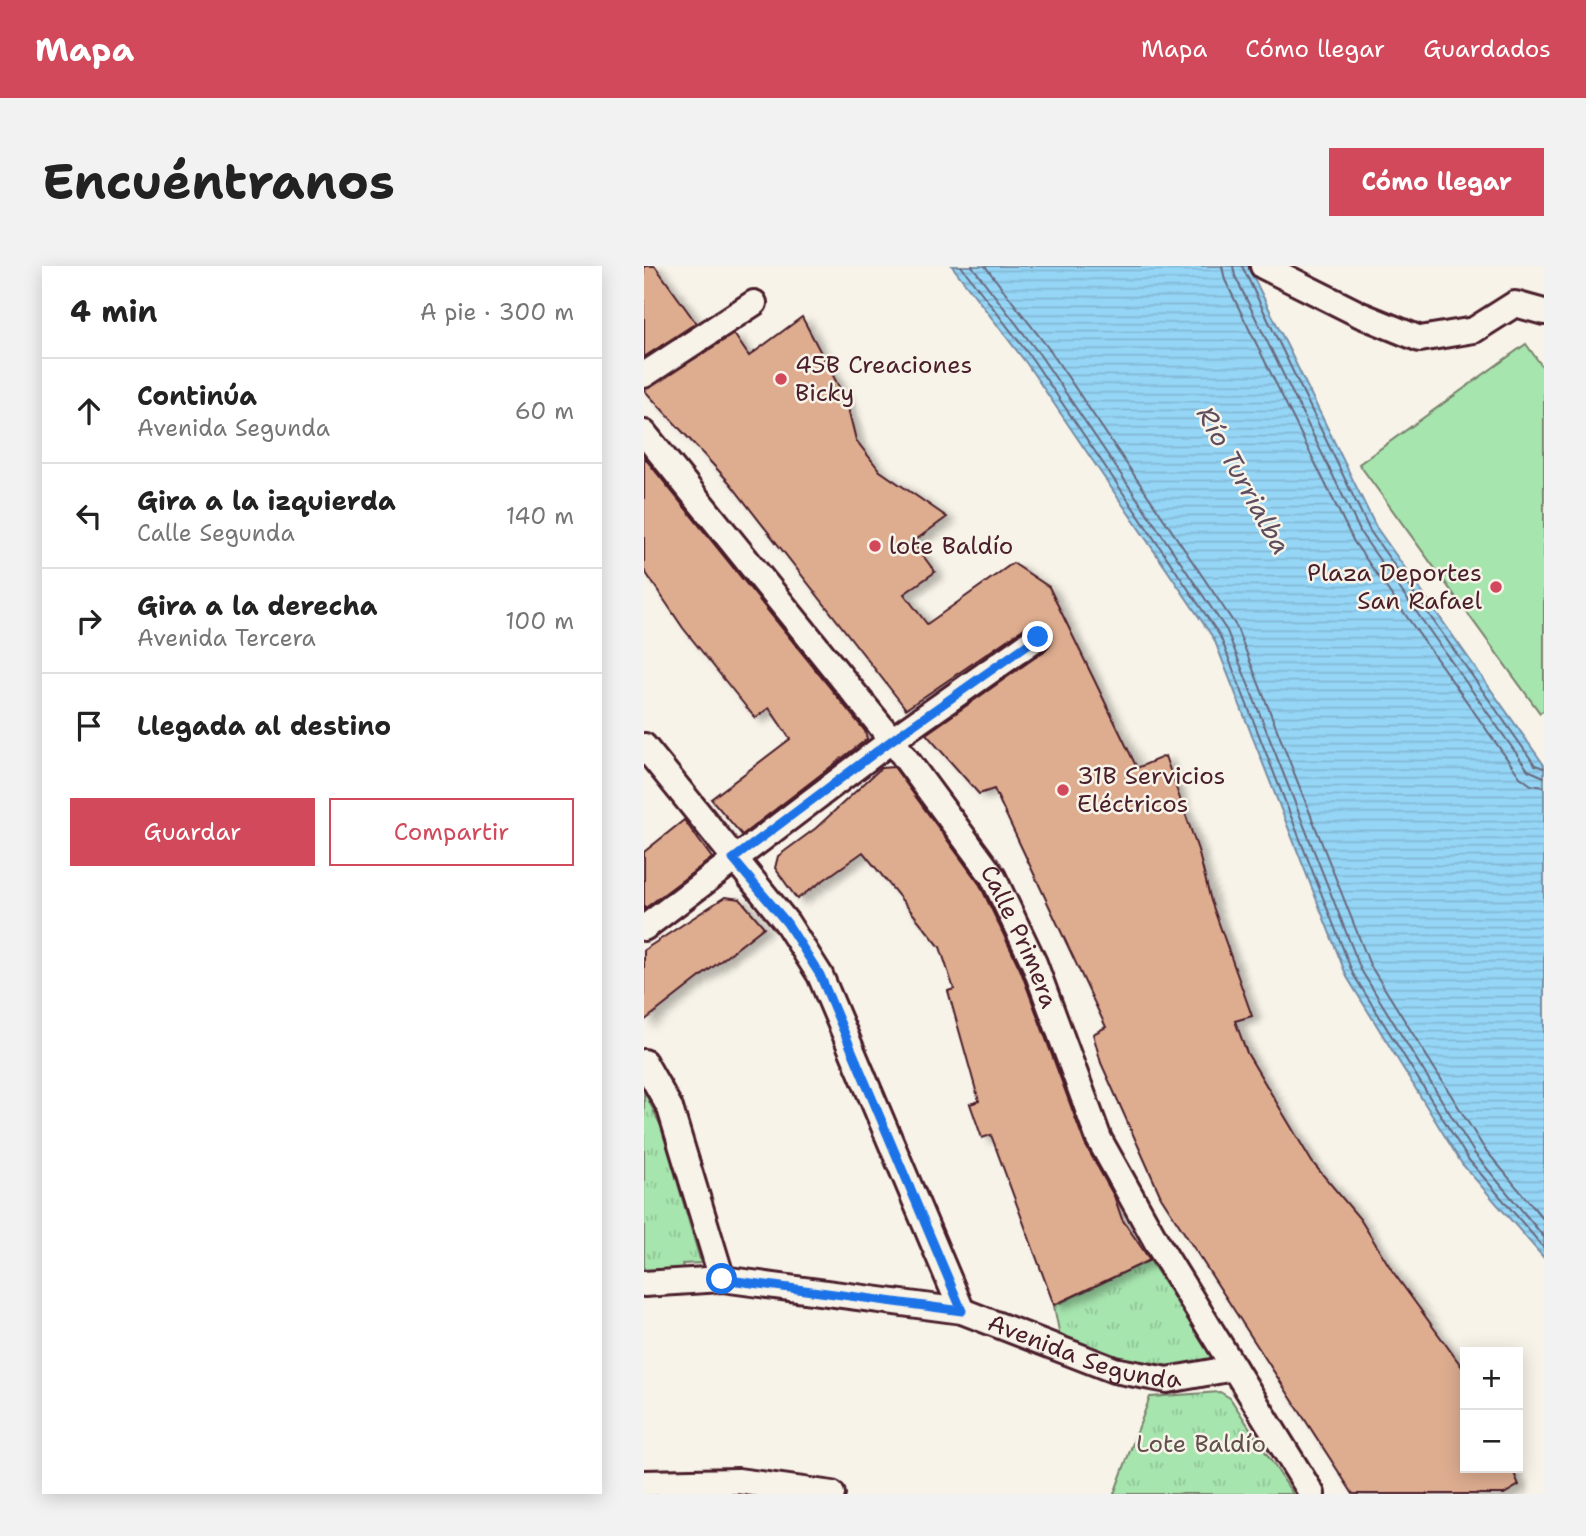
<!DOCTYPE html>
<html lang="es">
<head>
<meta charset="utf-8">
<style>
	body { margin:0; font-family:"Shantell Sans",sans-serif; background:#f2f2f2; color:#222 }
	.controls { position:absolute; right:21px; bottom:21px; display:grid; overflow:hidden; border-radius:0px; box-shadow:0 4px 18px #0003 }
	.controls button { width:63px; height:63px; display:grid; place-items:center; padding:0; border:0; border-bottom:2px solid #e0e0e0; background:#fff; color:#222; font:35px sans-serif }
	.stop { position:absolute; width:21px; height:21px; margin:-16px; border:5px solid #1a73e8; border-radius:50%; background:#fff }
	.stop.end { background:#1a73e8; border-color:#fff; box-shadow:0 2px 7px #0008 }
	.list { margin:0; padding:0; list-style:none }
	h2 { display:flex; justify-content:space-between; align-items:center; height:91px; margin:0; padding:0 28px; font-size:30px }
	h2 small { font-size:23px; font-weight:400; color:#767676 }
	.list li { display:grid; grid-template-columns:46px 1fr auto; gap:21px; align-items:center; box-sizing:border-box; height:105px; padding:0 28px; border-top:2px solid #e0e0e0 }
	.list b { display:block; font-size:26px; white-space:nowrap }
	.list p { margin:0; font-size:23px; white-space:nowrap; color:#767676 }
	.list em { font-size:23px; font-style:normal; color:#767676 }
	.actions { display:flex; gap:14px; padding:21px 28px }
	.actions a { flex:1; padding:16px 0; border:2px solid #d1495b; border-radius:0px; text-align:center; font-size:24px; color:#d1495b }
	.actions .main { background:#d1495b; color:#fff }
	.icon { flex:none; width:38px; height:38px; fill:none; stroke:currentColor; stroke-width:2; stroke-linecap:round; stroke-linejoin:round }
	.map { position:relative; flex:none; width:900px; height:1228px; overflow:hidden; border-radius:0px }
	header { display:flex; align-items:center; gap:42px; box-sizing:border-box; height:98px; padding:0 35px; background:#d1495b; color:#fff }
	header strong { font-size:33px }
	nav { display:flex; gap:38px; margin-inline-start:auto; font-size:24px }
	.intro { display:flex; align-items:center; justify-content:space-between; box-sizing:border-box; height:168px; padding:0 42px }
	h1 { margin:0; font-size:49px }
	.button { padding:18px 32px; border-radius:0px; background:#d1495b; color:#fff; font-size:24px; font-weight:700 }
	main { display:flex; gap:42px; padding:0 42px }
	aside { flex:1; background:#fff; border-radius:0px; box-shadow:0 4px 18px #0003 }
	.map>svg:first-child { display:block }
	.grass { fill:url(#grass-tufts); stroke:#78826c; stroke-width:2 }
	.pitch { fill:#a6e5ae; stroke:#78826c; stroke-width:2 }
	.water { fill:url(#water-rules); stroke:#778da5; stroke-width:2 }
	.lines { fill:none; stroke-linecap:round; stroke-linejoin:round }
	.shore { stroke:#68687c; stroke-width:2 }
	.building { fill:#dead90; stroke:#4a1f2b; stroke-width:2; filter:url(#shadow) }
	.minor-casing { stroke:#4a1f2b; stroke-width:30 }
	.minor { stroke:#f7f3e8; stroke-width:24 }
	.route { stroke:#1a73e8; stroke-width:9 }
	.poi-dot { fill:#d1495b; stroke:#f7f3e8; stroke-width:2.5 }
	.labels { text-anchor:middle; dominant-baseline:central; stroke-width:5; stroke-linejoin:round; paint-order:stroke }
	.poi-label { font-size:24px; fill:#4a1f2b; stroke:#f7f3e8; text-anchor:start }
	.street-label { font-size:24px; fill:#4a1f2b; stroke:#f7f3e8 }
	.park-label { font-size:24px; fill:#61504c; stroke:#f7f3e8 }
	.water-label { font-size:26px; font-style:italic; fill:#5d4d5e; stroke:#f7f3e8 }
</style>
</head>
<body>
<header>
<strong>Mapa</strong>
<nav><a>Mapa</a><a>Cómo llegar</a><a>Guardados</a></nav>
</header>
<div class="intro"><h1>Encuéntranos</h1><a class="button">Cómo llegar</a></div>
<main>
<aside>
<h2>4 min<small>A pie · 300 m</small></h2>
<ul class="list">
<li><svg class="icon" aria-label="ahead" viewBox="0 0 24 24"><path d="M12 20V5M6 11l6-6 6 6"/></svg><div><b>Continúa</b><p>Avenida Segunda</p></div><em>60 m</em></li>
<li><svg class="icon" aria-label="left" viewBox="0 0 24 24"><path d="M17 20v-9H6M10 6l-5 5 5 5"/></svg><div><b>Gira a la izquierda</b><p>Calle Segunda</p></div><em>140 m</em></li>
<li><svg class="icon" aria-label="right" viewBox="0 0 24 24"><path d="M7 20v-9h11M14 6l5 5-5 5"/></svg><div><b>Gira a la derecha</b><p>Avenida Tercera</p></div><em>100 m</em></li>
<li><svg class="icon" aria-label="arrive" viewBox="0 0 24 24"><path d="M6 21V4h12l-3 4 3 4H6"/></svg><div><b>Llegada al destino</b></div></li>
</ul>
<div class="actions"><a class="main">Guardar</a><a>Compartir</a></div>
</aside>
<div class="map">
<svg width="900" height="1228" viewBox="0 0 900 1228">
	<defs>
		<pattern id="grass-tufts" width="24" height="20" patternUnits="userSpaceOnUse" patternTransform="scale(1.75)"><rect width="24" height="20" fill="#a6e5ae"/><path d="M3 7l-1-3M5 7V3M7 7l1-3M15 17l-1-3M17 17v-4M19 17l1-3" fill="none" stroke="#90c496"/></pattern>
		<pattern id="water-rules" width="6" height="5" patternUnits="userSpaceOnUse" patternTransform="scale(1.75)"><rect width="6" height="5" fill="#95d6f6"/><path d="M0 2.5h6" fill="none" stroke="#82b7d3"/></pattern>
		<filter id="shadow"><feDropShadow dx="8" dy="4.5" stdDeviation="3.5" flood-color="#0004"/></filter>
	</defs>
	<rect width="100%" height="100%" fill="#f7f3e8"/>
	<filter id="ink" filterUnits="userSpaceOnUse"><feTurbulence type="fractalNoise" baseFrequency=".0143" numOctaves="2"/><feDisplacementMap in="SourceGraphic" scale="14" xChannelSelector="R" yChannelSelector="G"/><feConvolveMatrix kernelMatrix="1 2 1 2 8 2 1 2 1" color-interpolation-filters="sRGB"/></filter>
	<g filter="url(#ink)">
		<path class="grass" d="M 0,825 L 17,860 L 57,997 L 38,998 L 41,1007 L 0,1011 Z
			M 506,994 L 575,1103 L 490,1106 L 418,1080 L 410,1040 Z
			M 576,1126 L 586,1132 L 649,1228 L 470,1228 L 506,1131 Z"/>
		<path class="pitch" d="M 882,78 L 900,103 L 900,444 L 896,447 L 715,198 Z"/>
		<path class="water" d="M 308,0 L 604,0 L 732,261 L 900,499 L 900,992 L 818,898 L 703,711 L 570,373 L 383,98 Z"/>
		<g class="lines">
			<path class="shore" d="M 317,0 L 389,94 L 576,370 L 709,708 L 824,893 L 900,982
				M 328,0 L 396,89 L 583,365 L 717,704 L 831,888 L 900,971
				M 341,0 L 405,83 L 592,360 L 726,699 L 840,882 L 900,954
				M 578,0 L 581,14 L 710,276 L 876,511 L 887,519 L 900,521
				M 589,0 L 591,10 L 718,269 L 884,504 L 900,511
				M 598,0 L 726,265 L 891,499 L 900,502"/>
		</g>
		<path class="building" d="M 0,0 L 11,0 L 52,57 L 0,91 Z
			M 158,51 L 202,134 L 212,174 L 236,205 L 303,251 L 269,276 L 291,306 L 260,328 L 283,358 L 369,297 L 405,321 L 493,502 L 521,490 L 554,584 L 567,635 L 608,750 L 591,755 L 603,787 L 668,896 L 716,953 L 749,1006 L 821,1105 L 821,1202 L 868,1202 L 875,1219 L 860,1228 L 709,1228 L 517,931 L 457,797 L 449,768 L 462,761 L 350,523 L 335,528 L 282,468 L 403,383 L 409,370 L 406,362 L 393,356 L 385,359 L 262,443 L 85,216 L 0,124 L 90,68 L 105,90 Z
			M 0,191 L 221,465 L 223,473 L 98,569 L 67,533 L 146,473 L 125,442 L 111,452 L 39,362 L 0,304 Z
			M 250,501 L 336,619 L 376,703 L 441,878 L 470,930 L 478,953 L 506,994 L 410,1039 L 347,869 L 338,872 L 326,838 L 335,835 L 304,725 L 310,723 L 296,681 L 219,586 L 153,633 L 131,602 L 134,590 L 172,562 L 237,502 Z
			M 40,554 L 68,592 L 0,643 L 0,586 Z
			M 81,631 L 96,633 L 120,661 L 0,755 L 0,684 Z"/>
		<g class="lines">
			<defs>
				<g id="minor">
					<path d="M 619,0 L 717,49 L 776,73 L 830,64 L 871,38 L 900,46"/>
					<path d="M 0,109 L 110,37"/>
					<path id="s1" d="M 0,167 L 248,474 L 349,611 L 390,697 L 455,873 L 516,982 L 668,1228"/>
					<path d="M 0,480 L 143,657 L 176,709 L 318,1045"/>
					<path d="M 0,662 L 248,474 L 394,371"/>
					<path d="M 0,796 L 26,842 L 78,1013"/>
					<path id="s2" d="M 0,1018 L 78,1013 L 318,1045 L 470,1104 L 523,1114 L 590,1102"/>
					<path d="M 0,1217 L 94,1215 L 188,1228"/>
				</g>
			</defs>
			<use href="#minor" class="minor-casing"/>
			<use href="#minor" class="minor"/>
		</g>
	</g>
	<g class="lines" filter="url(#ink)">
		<path class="route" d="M 78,1013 L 318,1045 L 176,709 L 143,657 L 89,593 L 248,474 L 394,371"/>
	</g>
	<g class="poi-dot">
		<circle cx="137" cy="113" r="7"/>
		<circle cx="231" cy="280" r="7"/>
		<circle cx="852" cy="321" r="7"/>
		<circle cx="419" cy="524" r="7"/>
	</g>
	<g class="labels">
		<g class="poi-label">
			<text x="151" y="99">45B Creaciones<tspan x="151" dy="28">Bicky</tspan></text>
			<text x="245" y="280">lote Baldío</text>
			<text x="838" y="307" text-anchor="end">Plaza Deportes<tspan x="838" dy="28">San Rafael</tspan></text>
			<text x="433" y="510">31B Servicios<tspan x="433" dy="28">Eléctricos</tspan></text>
		</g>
		<g class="street-label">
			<text stroke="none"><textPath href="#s1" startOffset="630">Calle Primera</textPath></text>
			<text stroke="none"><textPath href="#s2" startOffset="450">Avenida Segunda</textPath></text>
		</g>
		<g class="park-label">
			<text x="557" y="1178">Lote Baldío</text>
		</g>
		<g class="water-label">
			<text transform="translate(600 214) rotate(61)">Río Turrialba</text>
		</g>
	</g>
</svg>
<div class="controls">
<button>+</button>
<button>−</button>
</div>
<div class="stop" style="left:78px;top:1013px"></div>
<div class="stop end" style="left:394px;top:371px"></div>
</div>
</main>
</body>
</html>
